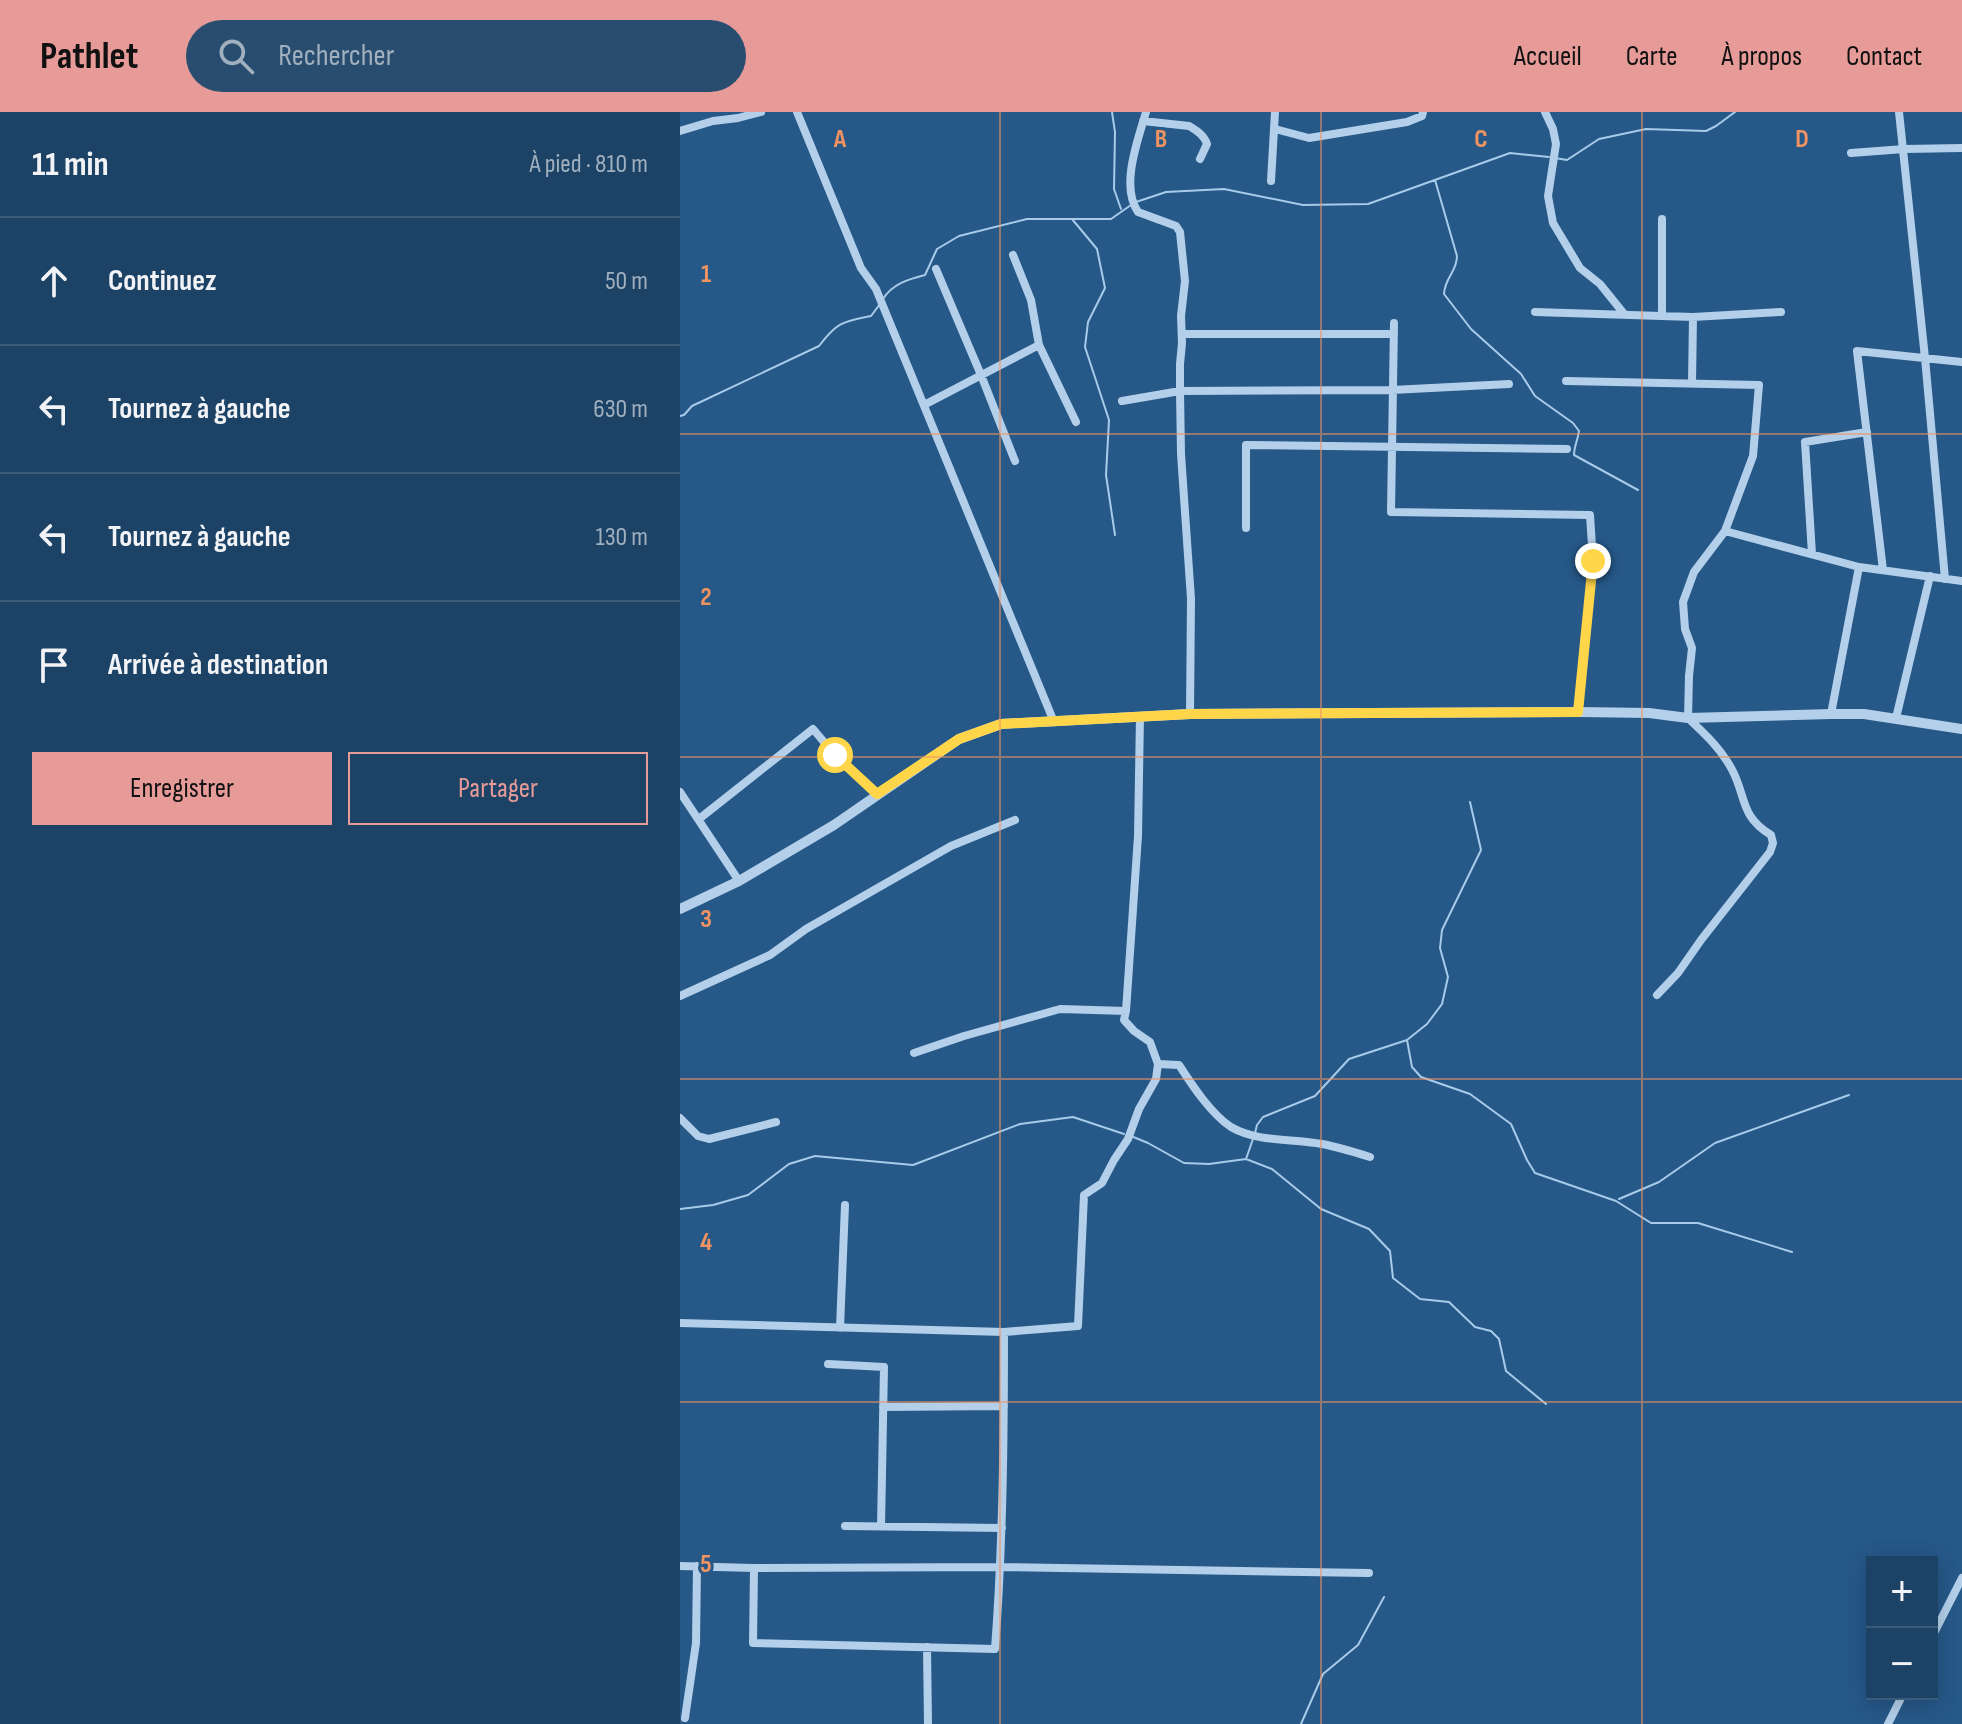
<!DOCTYPE html>
<html lang="fr">
<head>
<meta charset="utf-8">
<style>
	body { margin:0; font-family:"Sofia Sans Condensed",sans-serif; background:#294d6f; color:#f1f3f6 }
	.controls { position:absolute; right:24px; bottom:24px; display:grid; overflow:hidden; border-radius:0px; box-shadow:0 4px 20px #0003 }
	.controls button { width:72px; height:72px; display:grid; place-items:center; padding:0; border:0; border-bottom:2px solid #3a5b7a; background:#1c4266; color:#f1f3f6; font:40px sans-serif }
	.stop { position:absolute; width:24px; height:24px; margin:-18px; border:6px solid #ffd54a; border-radius:50%; background:#fff }
	.stop.end { background:#ffd54a; border-color:#fff; box-shadow:0 2px 8px #0008 }
	.list { margin:0; padding:0; list-style:none }
	h2 { display:flex; justify-content:space-between; align-items:center; height:104px; margin:0; padding:0 32px; font-size:34px }
	h2 small { font-size:26px; font-weight:400; color:#a0b0bf }
	.list li { display:grid; grid-template-columns:52px 1fr auto; gap:24px; align-items:center; box-sizing:border-box; height:128px; padding:0 32px; border-top:2px solid #3a5b7a }
	.list b { display:block; font-size:30px; white-space:nowrap }
	.list em { font-size:26px; font-style:normal; color:#a0b0bf }
	.actions { display:flex; gap:16px; padding:24px 32px }
	.actions a { flex:1; padding:18px 0; border:2px solid #e69b98; border-radius:0px; text-align:center; font-size:28px; color:#e69b98 }
	.actions .main { background:#e69b98; color:#111 }
	.icon { flex:none; width:44px; height:44px; fill:none; stroke:currentColor; stroke-width:2; stroke-linecap:round; stroke-linejoin:round }
	.map { position:relative; flex:none; width:1282px; height:1612px; overflow:hidden }
	header { display:flex; align-items:center; gap:48px; box-sizing:border-box; height:112px; padding:0 40px; background:#e69b98; color:#111 }
	header strong { font-size:38px }
	nav { display:flex; gap:44px; margin-inline-start:auto; font-size:28px }
	.search { width:560px; height:72px; background:#294d6f; display:flex; align-items:center; gap:20px; box-sizing:border-box; padding:0 28px; border-radius:44px; color:#a0b0bf; font-size:30px }
	main { display:flex }
	aside { flex:1; background:#1c4266 }
	.map>svg:first-child { display:block }
	.lines { fill:none; stroke-linecap:round; stroke-linejoin:round }
	.stream { stroke:#a7cbe9; stroke-width:2 }
	.minor { stroke:#b3cfe9; stroke-width:8 }
	.tertiary { stroke:#b3cfe9; stroke-width:10 }
	.route { stroke:#ffd54a; stroke-width:10 }
	.grid { fill:none; stroke:#f09361; stroke-width:2; stroke-opacity:0.55 }
	.grid-label { font-size:26px; text-anchor:middle; font-weight:bold; fill:#f09361; stroke:#265888; stroke-width:6; stroke-linejoin:round; paint-order:stroke }
</style>
</head>
<body>
<header>
<strong>Pathlet</strong>
<div class="search"><svg class="icon" aria-label="search" viewBox="0 0 24 24"><circle cx="10" cy="10" r="6"/><path d="M15 15l6 6"/></svg>Rechercher</div>
<nav><a>Accueil</a><a>Carte</a><a>À propos</a><a>Contact</a></nav>
</header>
<main>
<aside>
<h2>11 min<small>À pied · 810 m</small></h2>
<ul class="list">
<li><svg class="icon" aria-label="ahead" viewBox="0 0 24 24"><path d="M12 20V5M6 11l6-6 6 6"/></svg><div><b>Continuez</b></div><em>50 m</em></li>
<li><svg class="icon" aria-label="left" viewBox="0 0 24 24"><path d="M17 20v-9H6M10 6l-5 5 5 5"/></svg><div><b>Tournez à gauche</b></div><em>630 m</em></li>
<li><svg class="icon" aria-label="left" viewBox="0 0 24 24"><path d="M17 20v-9H6M10 6l-5 5 5 5"/></svg><div><b>Tournez à gauche</b></div><em>130 m</em></li>
<li><svg class="icon" aria-label="arrive" viewBox="0 0 24 24"><path d="M6 21V4h12l-3 4 3 4H6"/></svg><div><b>Arrivée à destination</b></div></li>
</ul>
<div class="actions"><a class="main">Enregistrer</a><a>Partager</a></div>
</aside>
<div class="map">
<svg width="1282" height="1612" viewBox="0 0 1282 1612">
	<rect width="100%" height="100%" fill="#265888"/>
	<g class="lines">
		<path class="stream" d="M 432,0 L 435,20 L 434,77 L 441,97
			M 875,46 L 887,48 L 919,27 L 966,17 L 1026,19 L 1036,14 L 1055,0
			M 755,68 L 777,144 C 777,160 765,165 764,182 L 791,217 L 841,262 L 855,284 L 893,311 L 899,319 C 898,327 894,335 894,343 L 958,378
			M 456,90 L 486,80 L 544,77 L 623,93 L 688,92 L 830,41 L 869,45
			M 392,107 L 417,137 L 425,176 L 408,210 L 405,235 L 429,308 L 426,363 L 435,423
			M 203,187 C 212,172 229,167 245,163 L 257,137 L 279,124 L 347,107 L 431,107 L 451,93
			M 0,304 L 4,303 L 12,294 L 139,234 C 157,210 162,210 191,204 L 200,192
			M 727,928 L 732,955 L 741,965 L 790,982 L 831,1012 L 847,1048 L 855,1061 L 936,1089 L 971,1111 L 1018,1111 L 1112,1140
			M 575,1021 L 577,1013 L 583,1005 L 635,984 L 669,947 L 727,928 L 747,912 L 762,892 L 768,865 L 760,836 L 762,818 L 801,738 L 790,690
			M 451,1024 L 468,1031 L 504,1051 L 529,1052 L 566,1047 L 592,1057 L 641,1097 L 689,1117 L 710,1139 L 713,1166 L 740,1187 L 769,1190 L 795,1215 L 811,1219 L 819,1227 L 826,1259 L 866,1292
			M 566,1047 L 573,1027
			M 939,1087 L 979,1070 L 1035,1031 L 1169,983
			M 0,1097 L 33,1093 L 68,1083 L 109,1052 L 135,1044 L 233,1053 L 340,1012 L 393,1005 L 444,1022
			M 621,1612 L 643,1562 L 678,1533 L 704,1485"/>
		<path class="minor" d="M 117,0 L 181,156 L 196,177 L 374,610
			M 466,0 C 458,28 440,74 458,100 L 496,114 L 500,120 L 505,169 L 501,204 L 502,231 L 500,252 L 500,279 L 501,342 L 511,487 L 510,602
			M 865,0 L 873,17 L 876,32 L 868,84 L 873,111 L 900,156 L 920,172 L 945,203
			M 1219,0 L 1245,246 L 1265,467
			M 463,9 L 509,14 C 517,19 524,23 527,32 L 520,47
			M 595,17 L 629,26 L 727,10 L 742,4 L 743,0
			M 0,19 L 33,9 L 58,6 L 81,0
			M 1171,41 L 1224,37 L 1282,36
			M 591,69 L 595,0
			M 982,107 L 982,204
			M 333,143 L 351,188 L 359,233 L 396,310
			M 256,157 L 301,263 L 335,349
			M 855,200 L 1013,205 L 1101,200
			M 714,211 L 711,400 L 910,403 L 913,449 L 898,600
			M 502,222 L 714,222
			M 886,269 L 1079,273 L 1073,344 L 1045,419 L 1014,460 L 1003,490 L 1005,517 L 1012,536 L 1009,564 L 1008,606 C 1024,621 1039,635 1050,654 C 1067,682 1058,703 1091,723 L 1093,731 L 1090,740 L 1021,828 L 998,861 L 977,883
			M 1012,271 L 1013,205
			M 442,289 L 500,279 L 712,278 L 829,272
			M 244,293 L 359,233
			M 566,416 L 566,333 L 887,337
			M 1045,419 L 1179,455 L 1282,469
			M 1132,442 L 1125,330 L 1187,320
			M 1203,458 L 1177,239 L 1282,250
			M 1151,602 L 1179,455
			M 1216,606 L 1250,464
			M 0,680 L 59,769
			M 19,707 L 133,617 L 155,643 L 197,682
			M 0,884 L 90,843 L 126,817 L 271,734 L 335,708
			M 446,899 L 444,908 L 454,919 L 470,930 L 478,952 L 499,953 C 512,973 531,1002 551,1015 C 579,1031 612,1026 642,1032 C 658,1035 674,1040 690,1045
			M 234,941 L 284,924 L 380,897 L 446,899 L 458,724 L 460,604
			M 0,1006 L 18,1024 L 29,1027 L 96,1010
			M 0,1211 L 324,1220 L 398,1214 L 404,1083 L 422,1071 L 434,1048 L 448,1027 L 459,997 L 476,967 L 478,952
			M 160,1216 L 165,1093
			M 148,1252 L 204,1255 L 201,1414
			M 203,1295 L 324,1294
			M 165,1414 L 322,1416
			M 0,1454 L 74,1456 L 321,1455 L 689,1461
			M 74,1456 L 73,1531 L 315,1537 C 323,1431 324,1326 324,1220
			M 1252,1525 L 1282,1466
			M 247,1535 L 248,1612
			M 5,1606 L 16,1531 L 17,1454
			M 1208,1612 L 1223,1582"/>
		<path class="tertiary" d="M 0,797 L 59,769 L 154,713 L 279,627 L 321,612 L 510,602 L 898,600 L 969,601 L 1008,606 L 1151,602 L 1184,602 L 1282,617"/>
	</g>
	<g class="lines">
		<path class="route" d="M 155,643 L 197,682 L 279,627 L 321,612 L 510,602 L 898,600 L 913,449"/>
	</g>
	<path class="grid" d="M 320,0 L 320,1612M 641,0 L 641,1612M 962,0 L 962,1612M 0,322 L 1282,322M 0,645 L 1282,645M 0,967 L 1282,967M 0,1290 L 1282,1290"/>
	<g class="grid-label">
		<text x="160" y="35">A</text>
		<text x="481" y="35">B</text>
		<text x="801" y="35">C</text>
		<text x="1122" y="35">D</text>
		<text x="26" y="170">1</text>
		<text x="26" y="493">2</text>
		<text x="26" y="815">3</text>
		<text x="26" y="1138">4</text>
		<text x="26" y="1460">5</text>
	</g>
</svg>
<div class="controls">
<button>+</button>
<button>−</button>
</div>
<div class="stop" style="left:155px;top:643px"></div>
<div class="stop end" style="left:913px;top:449px"></div>
</div>
</main>
</body>
</html>
